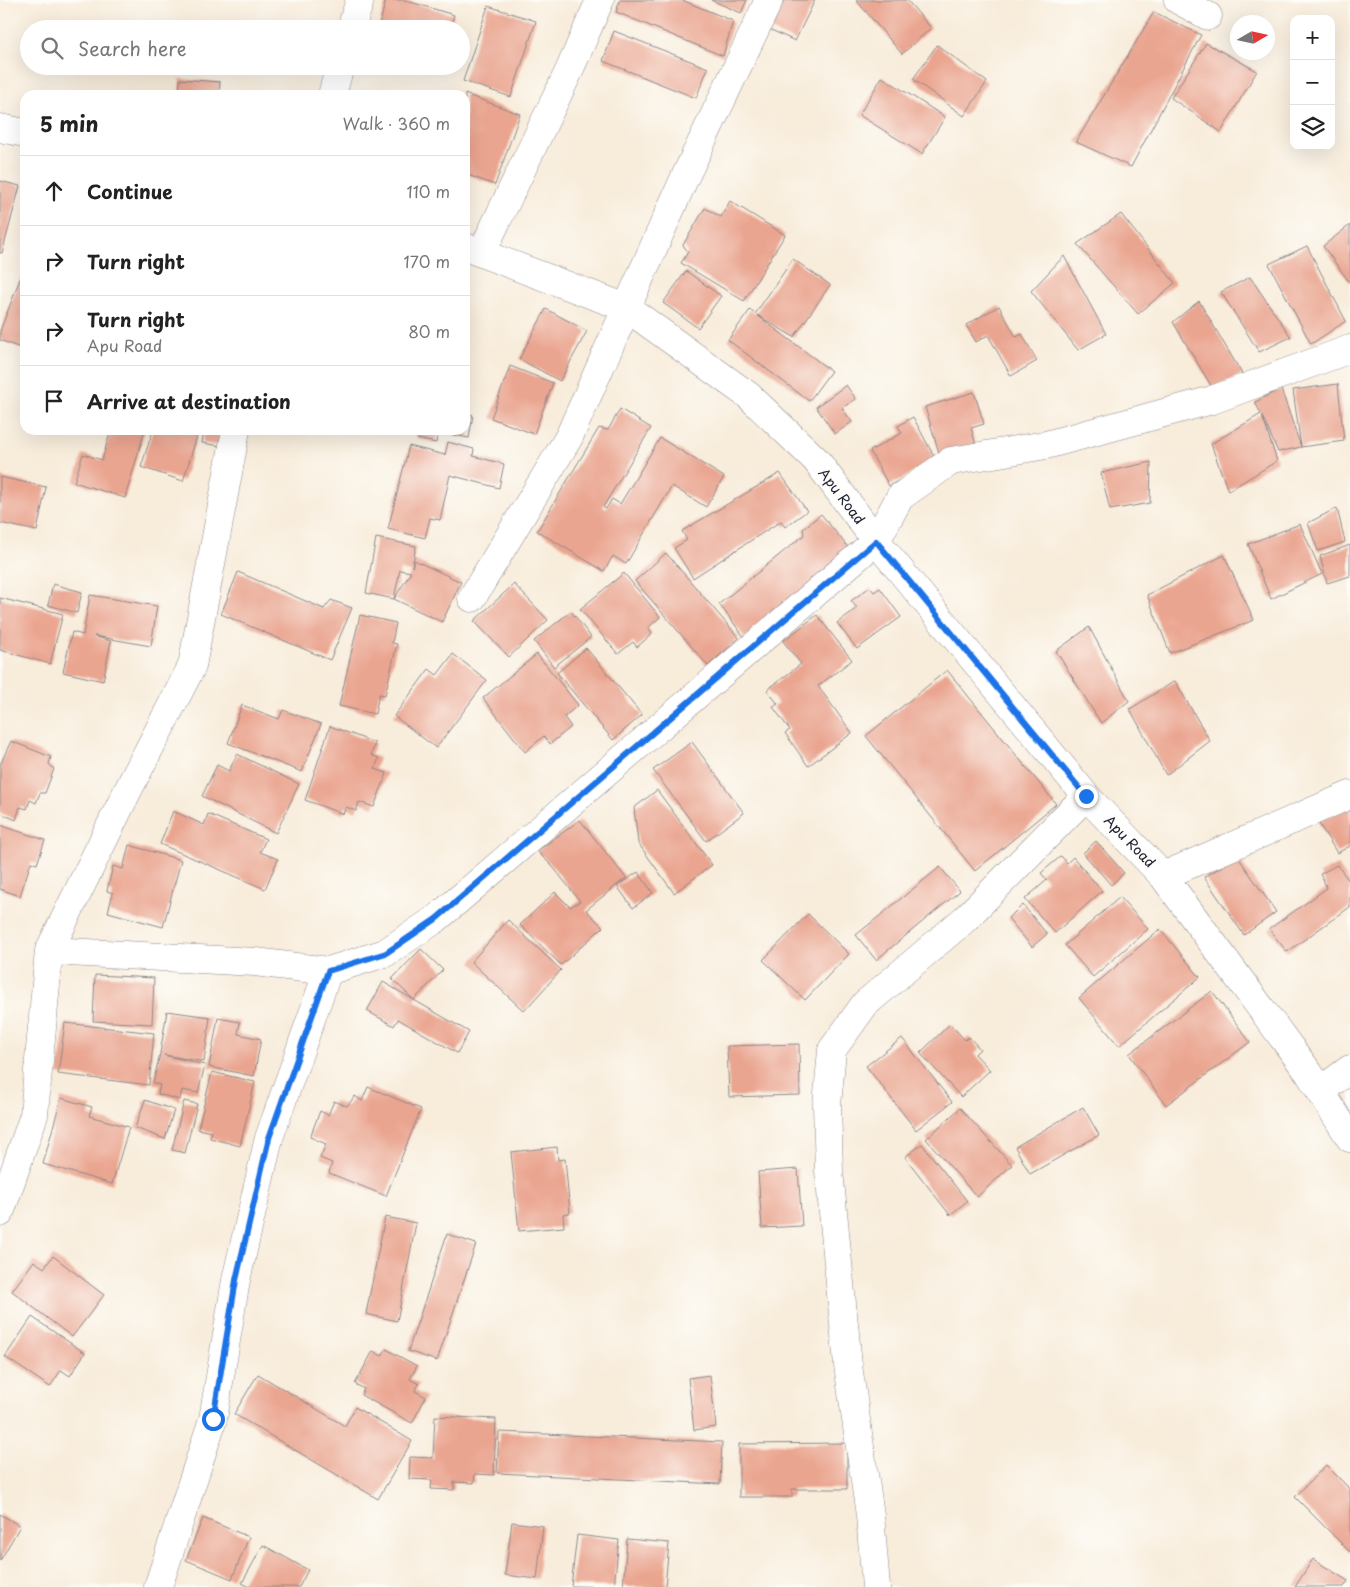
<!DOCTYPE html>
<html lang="en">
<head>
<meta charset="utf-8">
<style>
	body { margin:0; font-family:"Playpen Sans",sans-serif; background:#f6f6f6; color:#222 }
	.controls { position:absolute; right:15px; top:15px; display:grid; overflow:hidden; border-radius:10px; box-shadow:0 5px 20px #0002 }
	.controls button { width:45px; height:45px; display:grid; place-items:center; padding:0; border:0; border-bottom:1px solid #e0e0e0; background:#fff; color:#222; font:25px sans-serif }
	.compass { position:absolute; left:1230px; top:15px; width:45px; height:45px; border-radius:50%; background:#fff; box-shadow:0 5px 20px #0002; rotate:81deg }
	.stop { position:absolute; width:15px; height:15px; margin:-11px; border:4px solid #1a73e8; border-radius:50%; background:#fff }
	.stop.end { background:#1a73e8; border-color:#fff; box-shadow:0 1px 5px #0008 }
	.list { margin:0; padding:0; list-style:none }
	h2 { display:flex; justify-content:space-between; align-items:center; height:65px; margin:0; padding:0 20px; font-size:21px }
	h2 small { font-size:16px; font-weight:400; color:#767676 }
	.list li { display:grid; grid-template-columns:32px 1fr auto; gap:15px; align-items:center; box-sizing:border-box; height:70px; padding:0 20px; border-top:1px solid #e0e0e0 }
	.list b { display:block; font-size:19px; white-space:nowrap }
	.list p { margin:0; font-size:16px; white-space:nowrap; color:#767676 }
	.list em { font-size:16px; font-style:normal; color:#767676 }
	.icon { flex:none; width:28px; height:28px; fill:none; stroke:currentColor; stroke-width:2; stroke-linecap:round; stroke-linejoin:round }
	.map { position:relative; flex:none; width:1350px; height:1587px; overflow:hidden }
	.search { position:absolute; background:#fff; box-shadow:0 5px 20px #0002; left:20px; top:20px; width:450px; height:55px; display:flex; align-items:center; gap:12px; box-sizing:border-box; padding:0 18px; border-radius:28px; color:#767676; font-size:19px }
	.panel { position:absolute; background:#fff; box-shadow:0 5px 20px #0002; left:20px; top:90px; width:450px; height:345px; border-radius:15px }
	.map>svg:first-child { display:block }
	.building { fill:#eaa590 }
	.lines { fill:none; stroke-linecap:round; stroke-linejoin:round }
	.street-casing { stroke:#8d878a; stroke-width:29 }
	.street { stroke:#fff; stroke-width:28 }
	.route { stroke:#1a73e8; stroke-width:6 }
	.labels { text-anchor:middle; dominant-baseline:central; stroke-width:4; stroke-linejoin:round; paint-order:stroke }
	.street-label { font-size:14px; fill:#22223b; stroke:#fdfcf7 }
</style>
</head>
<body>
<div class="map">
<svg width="1350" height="1587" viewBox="0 0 1350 1587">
	<rect width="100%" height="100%" fill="#fdfcf7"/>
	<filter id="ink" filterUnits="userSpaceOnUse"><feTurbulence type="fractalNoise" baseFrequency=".02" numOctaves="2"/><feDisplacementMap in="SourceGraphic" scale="10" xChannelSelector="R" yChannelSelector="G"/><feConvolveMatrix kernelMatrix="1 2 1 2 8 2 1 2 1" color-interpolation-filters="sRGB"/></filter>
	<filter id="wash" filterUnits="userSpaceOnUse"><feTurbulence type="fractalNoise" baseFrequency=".0096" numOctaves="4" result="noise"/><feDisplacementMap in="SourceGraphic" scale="20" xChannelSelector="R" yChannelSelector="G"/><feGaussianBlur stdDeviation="1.12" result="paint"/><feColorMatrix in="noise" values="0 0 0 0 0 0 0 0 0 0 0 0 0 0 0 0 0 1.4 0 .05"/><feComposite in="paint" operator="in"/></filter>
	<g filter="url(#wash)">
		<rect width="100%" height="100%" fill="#f8ecda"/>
		<g id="blocks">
			<path class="building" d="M 386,0 L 404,0 L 454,15 L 450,29 L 378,29 Z
				M 620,0 L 682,0 L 733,21 L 723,56 L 616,12 Z
				M 711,0 L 747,0 L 741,13 Z
				M 784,0 L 815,0 L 795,41 L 769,29 Z
				M 856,0 L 907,0 L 931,28 L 902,54 Z
				M 488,6 L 536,21 L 511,97 L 463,81 Z
				M 1154,12 L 1201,35 L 1131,167 L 1076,142 Z
				M 614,31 L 708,68 L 696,98 L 603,61 Z
				M 1206,43 L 1257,71 L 1221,132 L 1171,98 Z
				M 937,45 L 987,82 L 964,116 L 913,79 Z
				M 882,77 L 945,117 L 922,154 L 859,115 Z
				M 180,79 L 220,82 L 219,95 L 179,95 Z
				M 465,94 L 520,114 L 495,185 L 465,174 Z
				M 0,181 L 20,186 L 2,253 L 0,253 Z
				M 730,201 L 785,235 L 744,301 L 681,263 L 688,252 L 683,245 L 705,208 L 721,217 Z
				M 1121,214 L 1175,283 L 1138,314 L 1077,244 Z
				M 1350,225 L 1350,283 L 1323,246 Z
				M 1307,246 L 1346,321 L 1311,344 L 1269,264 Z
				M 1064,256 L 1106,334 L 1078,350 L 1031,291 Z
				M 793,259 L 830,285 L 794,337 L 757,315 L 831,371 L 809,401 L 728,340 L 750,310 L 755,314 Z
				M 686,271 L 721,296 L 698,328 L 663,303 Z
				M 1250,277 L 1291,337 L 1259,352 L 1221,292 Z
				M 20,279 L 25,281 L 25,350 L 0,340 L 0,331 Z
				M 1199,301 L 1242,374 L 1213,389 L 1173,322 Z
				M 999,306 L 1016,337 L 1022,334 L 1037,361 L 1011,376 L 988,335 L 976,342 L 966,325 Z
				M 546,309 L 587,331 L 560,381 L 519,359 Z
				M 510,366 L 553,383 L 534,434 L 491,418 Z
				M 1338,384 L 1344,441 L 1301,447 L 1293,390 Z
				M 846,385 L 856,399 L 842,408 L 852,422 L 835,434 L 816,407 Z
				M 1281,389 L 1301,447 L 1278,452 L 1262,416 L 1277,461 L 1228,491 L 1211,444 L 1261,414 L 1255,402 Z
				M 974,392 L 984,424 L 971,428 L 976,445 L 940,456 L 925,407 Z
				M 620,409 L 651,428 L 603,507 L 606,509 L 612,499 L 620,504 L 660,438 L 724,477 L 706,507 L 672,486 L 626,564 L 613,556 L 604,571 L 537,531 L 599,428 L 608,430 Z
				M 465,413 L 473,415 L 469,438 L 438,432 L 436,443 L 417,439 L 419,430 L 465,430 Z
				M 913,417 L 936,460 L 889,486 L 870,451 L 902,433 L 898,426 Z
				M 111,430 L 145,430 L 125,498 L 74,482 L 83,454 L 102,460 Z
				M 153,430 L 199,430 L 183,481 L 141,467 Z
				M 204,430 L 223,430 L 221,446 L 202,443 Z
				M 448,442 L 474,449 L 473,456 L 504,464 L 499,488 L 450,475 L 440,520 L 430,518 L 425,538 L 388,529 L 409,446 L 445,455 Z
				M 1151,462 L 1150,503 L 1110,510 L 1101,473 Z
				M 780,473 L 807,511 L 785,527 L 781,521 L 693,578 L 674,548 L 687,540 L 682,531 Z
				M 0,477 L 46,487 L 37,531 L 0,523 Z
				M 1337,508 L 1345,542 L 1318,551 L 1308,523 Z
				M 821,514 L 851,551 L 745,638 L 719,604 L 804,535 L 803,529 Z
				M 1300,524 L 1322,574 L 1271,599 L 1248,544 Z
				M 376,538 L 416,546 L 412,567 L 414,560 L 461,582 L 442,622 L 394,599 L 411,572 L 400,570 L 394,599 L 366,593 Z
				M 1350,545 L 1350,576 L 1327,583 L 1320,556 Z
				M 666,553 L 739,638 L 708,666 L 635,581 Z
				M 1224,555 L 1254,620 L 1170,653 L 1147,595 Z
				M 238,572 L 324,609 L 331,600 L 352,608 L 330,660 L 221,614 Z
				M 624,573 L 660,617 L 648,628 L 652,634 L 637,647 L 633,642 L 618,654 L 580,609 Z
				M 53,584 L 82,592 L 77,613 L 48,605 Z
				M 514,584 L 548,620 L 509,657 L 474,621 Z
				M 870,587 L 874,592 L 880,588 L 901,617 L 857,649 L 837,623 L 857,608 L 851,601 Z
				M 90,595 L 157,606 L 151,646 L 94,636 L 111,641 L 103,681 L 63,672 L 72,632 L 83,635 Z
				M 0,598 L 63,614 L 50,664 L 0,650 Z
				M 571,611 L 591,637 L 554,667 L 534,641 Z
				M 360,615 L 396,623 L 392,643 L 397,644 L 385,695 L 379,694 L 375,714 L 339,706 Z
				M 817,615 L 852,660 L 818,686 L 852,733 L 808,766 L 785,733 L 790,730 L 773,707 L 778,704 L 767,690 L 801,664 L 783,641 Z
				M 1089,627 L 1129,701 L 1101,723 L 1056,651 Z
				M 586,648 L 642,715 L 613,740 L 557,673 Z
				M 453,654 L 487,680 L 436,748 L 394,716 L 429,669 L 437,675 Z
				M 537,654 L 578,705 L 564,717 L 571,727 L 550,744 L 544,736 L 525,752 L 483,698 Z
				M 947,670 L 1056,804 L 975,871 L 866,736 Z
				M 1175,681 L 1210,741 L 1166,775 L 1130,709 Z
				M 242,705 L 279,719 L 283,710 L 321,724 L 302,772 L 228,743 Z
				M 330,726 L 375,743 L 371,755 L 379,758 L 375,769 L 387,773 L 374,807 L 359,802 L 356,811 L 346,807 L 343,814 L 305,800 Z
				M 11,741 L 51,757 L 49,764 L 54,769 L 45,793 L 40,793 L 36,803 L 30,800 L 27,809 L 20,807 L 16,820 L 0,813 L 0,765 Z
				M 692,742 L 744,813 L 706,841 L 653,770 Z
				M 237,754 L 299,784 L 276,833 L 202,796 L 217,765 L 229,771 Z
				M 657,790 L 712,865 L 674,893 L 638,843 L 634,808 Z
				M 1350,806 L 1350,846 L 1337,853 L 1318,822 Z
				M 173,811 L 204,825 L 208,814 L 266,839 L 260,852 L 278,859 L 265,889 L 160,844 Z
				M 580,820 L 626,878 L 586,910 L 603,927 L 561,965 L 520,925 L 555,892 L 570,907 L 580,901 L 553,867 L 537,851 Z
				M 0,825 L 45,840 L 37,864 L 31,862 L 20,896 L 0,889 Z
				M 1096,841 L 1124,873 L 1111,885 L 1083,853 Z
				M 129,845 L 181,860 L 163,927 L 108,912 L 113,893 L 107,891 L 113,866 L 123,869 Z
				M 1061,856 L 1067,863 L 1073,857 L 1102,891 L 1055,933 L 1025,899 L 1047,880 L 1041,873 Z
				M 1238,857 L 1276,912 L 1244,935 L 1204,877 Z
				M 1337,865 L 1350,882 L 1350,907 L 1287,952 L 1269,929 L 1327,888 L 1320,874 Z
				M 940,867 L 960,891 L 876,960 L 856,935 Z
				M 638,872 L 653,893 L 633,908 L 617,886 Z
				M 1120,897 L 1148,929 L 1093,977 L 1065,945 Z
				M 1023,905 L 1047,934 L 1032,947 L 1008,918 Z
				M 808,914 L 849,954 L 805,1000 L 763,960 Z
				M 508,920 L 561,970 L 524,1011 L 471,962 Z
				M 1160,929 L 1200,977 L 1119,1046 L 1079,998 Z
				M 421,949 L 443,970 L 414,1000 L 469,1032 L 457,1053 L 398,1019 L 394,1026 L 367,1011 L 383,982 L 414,1000 L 392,979 Z
				M 95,975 L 154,978 L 152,1024 L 93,1021 Z
				M 1212,991 L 1250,1042 L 1166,1105 L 1129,1054 Z
				M 167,1011 L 210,1017 L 204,1062 L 164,1055 L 205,1065 L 198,1093 L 182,1090 L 180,1100 L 158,1094 L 160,1085 L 153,1083 L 160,1054 Z
				M 218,1018 L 240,1022 L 238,1034 L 261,1039 L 254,1076 L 209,1067 Z
				M 65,1023 L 154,1033 L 149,1085 L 58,1074 Z
				M 950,1024 L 965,1040 L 969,1037 L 980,1049 L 975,1054 L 990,1070 L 961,1097 L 920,1053 Z
				M 902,1038 L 952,1102 L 916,1130 L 866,1066 Z
				M 799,1044 L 800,1095 L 729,1097 L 727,1046 Z
				M 212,1072 L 255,1082 L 240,1146 L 210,1138 L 212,1132 L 198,1129 Z
				M 368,1087 L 421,1109 L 386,1196 L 329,1173 L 332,1163 L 320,1158 L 326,1144 L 310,1137 L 320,1111 L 328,1115 L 334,1101 L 347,1106 L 355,1096 L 362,1101 Z
				M 61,1098 L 92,1107 L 89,1116 L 129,1127 L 112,1184 L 43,1164 Z
				M 145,1100 L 174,1110 L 165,1139 L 135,1128 Z
				M 184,1101 L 197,1104 L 185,1153 L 172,1150 Z
				M 1083,1107 L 1099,1135 L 1030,1174 L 1015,1147 Z
				M 960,1108 L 1012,1165 L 977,1197 L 926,1139 Z
				M 922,1144 L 967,1201 L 950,1215 L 905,1157 Z
				M 557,1147 L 558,1160 L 565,1159 L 570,1213 L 563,1214 L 564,1227 L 519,1231 L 511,1152 Z
				M 798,1169 L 802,1226 L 762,1228 L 758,1172 Z
				M 385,1217 L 416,1223 L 397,1321 L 366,1314 Z
				M 447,1234 L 476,1244 L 437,1361 L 408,1351 Z
				M 53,1256 L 104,1295 L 72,1337 L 12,1291 L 34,1261 L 44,1268 Z
				M 32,1317 L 85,1353 L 70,1376 L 61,1370 L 50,1387 L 5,1357 Z
				M 386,1349 L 417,1366 L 410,1379 L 419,1384 L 415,1391 L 426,1397 L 412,1423 L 361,1395 L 364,1389 L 355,1384 L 373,1351 L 382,1356 Z
				M 258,1374 L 345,1426 L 355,1407 L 412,1441 L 378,1499 L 234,1414 Z
				M 710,1375 L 716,1427 L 694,1430 L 688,1378 Z
				M 435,1416 L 496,1419 L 494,1475 L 475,1474 L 474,1483 L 454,1482 L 454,1490 L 431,1489 L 432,1480 L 409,1479 L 410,1457 L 433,1458 Z
				M 499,1432 L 722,1442 L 720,1484 L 497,1473 Z
				M 847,1443 L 847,1489 L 792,1489 L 792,1497 L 739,1497 L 739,1444 Z
				M 1326,1465 L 1350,1489 L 1350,1552 L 1295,1497 Z
				M 0,1514 L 20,1526 L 0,1561 Z
				M 203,1518 L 249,1537 L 232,1579 L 186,1560 Z
				M 512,1522 L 543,1526 L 537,1579 L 505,1575 Z
				M 577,1535 L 619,1540 L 614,1587 L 571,1586 Z
				M 627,1539 L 669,1543 L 665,1587 L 623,1587 Z
				M 263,1545 L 308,1570 L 299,1587 L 250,1587 L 242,1583 Z
				M 1313,1559 L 1348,1581 L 1344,1587 L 1295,1587 Z"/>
		</g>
	</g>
	<g filter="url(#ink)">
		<use href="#blocks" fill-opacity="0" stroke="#8d878a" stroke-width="1"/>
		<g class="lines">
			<defs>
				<path id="street" d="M 1178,0 L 1208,16
					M 351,29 L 360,0
					M 332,95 L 340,66
					M 0,128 L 25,133
					M 465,247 L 627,308 L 749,396 L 816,460 L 876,541 L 1086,796 L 1163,876 L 1309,1073 L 1350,1138
					M 482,252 L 569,71 L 600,0
					M 472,598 L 569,437 L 685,177 L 769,0
					M 1163,876 L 1350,795
					M 49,951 L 255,962 L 328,971 L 385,953 L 436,919 L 876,541 L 900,497 L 951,461 L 1046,445 L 1212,400 L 1350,349
					M 1320,1091 L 1350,1069
					M 0,1213 L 34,1115 L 49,951 L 127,792 L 192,666 L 236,430
					M 158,1587 L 213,1419 L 236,1280 L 269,1138 L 328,971
					M 876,1587 L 870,1515 L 848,1365 L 829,1171 L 827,1105 L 832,1050 L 865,1004 L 965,919 L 1086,796"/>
			</defs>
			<use href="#street" class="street-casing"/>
			<use href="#street" class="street"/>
		</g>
	</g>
	<g class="lines" filter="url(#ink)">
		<path class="route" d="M 213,1419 L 236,1280 L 269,1138 L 328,971 L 386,953 L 436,919 L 876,541 L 1086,796"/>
	</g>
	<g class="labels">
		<g class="street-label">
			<text transform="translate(842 496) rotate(53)">Apu Road</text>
			<text transform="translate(1130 841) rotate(46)">Apu Road</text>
		</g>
	</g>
</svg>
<div class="controls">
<button>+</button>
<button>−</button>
<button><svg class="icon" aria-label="layers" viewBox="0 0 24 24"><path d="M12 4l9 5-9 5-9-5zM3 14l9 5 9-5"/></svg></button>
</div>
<svg class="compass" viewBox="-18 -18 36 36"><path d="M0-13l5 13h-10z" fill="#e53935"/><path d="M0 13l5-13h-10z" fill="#767676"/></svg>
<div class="stop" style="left:213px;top:1419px"></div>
<div class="stop end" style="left:1086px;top:796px"></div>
<div class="search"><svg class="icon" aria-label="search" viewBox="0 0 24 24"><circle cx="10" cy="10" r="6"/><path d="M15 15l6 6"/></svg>Search here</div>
<section class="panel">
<h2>5 min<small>Walk · 360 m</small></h2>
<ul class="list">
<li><svg class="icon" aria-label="ahead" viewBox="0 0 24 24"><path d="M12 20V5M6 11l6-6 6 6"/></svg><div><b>Continue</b></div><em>110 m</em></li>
<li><svg class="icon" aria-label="right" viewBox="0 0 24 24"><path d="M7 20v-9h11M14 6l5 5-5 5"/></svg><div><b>Turn right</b></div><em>170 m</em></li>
<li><svg class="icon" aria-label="right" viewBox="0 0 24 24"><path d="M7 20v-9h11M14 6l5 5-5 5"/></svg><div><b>Turn right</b><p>Apu Road</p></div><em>80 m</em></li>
<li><svg class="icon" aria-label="arrive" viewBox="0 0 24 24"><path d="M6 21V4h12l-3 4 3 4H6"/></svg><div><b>Arrive at destination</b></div></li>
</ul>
</section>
</div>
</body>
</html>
